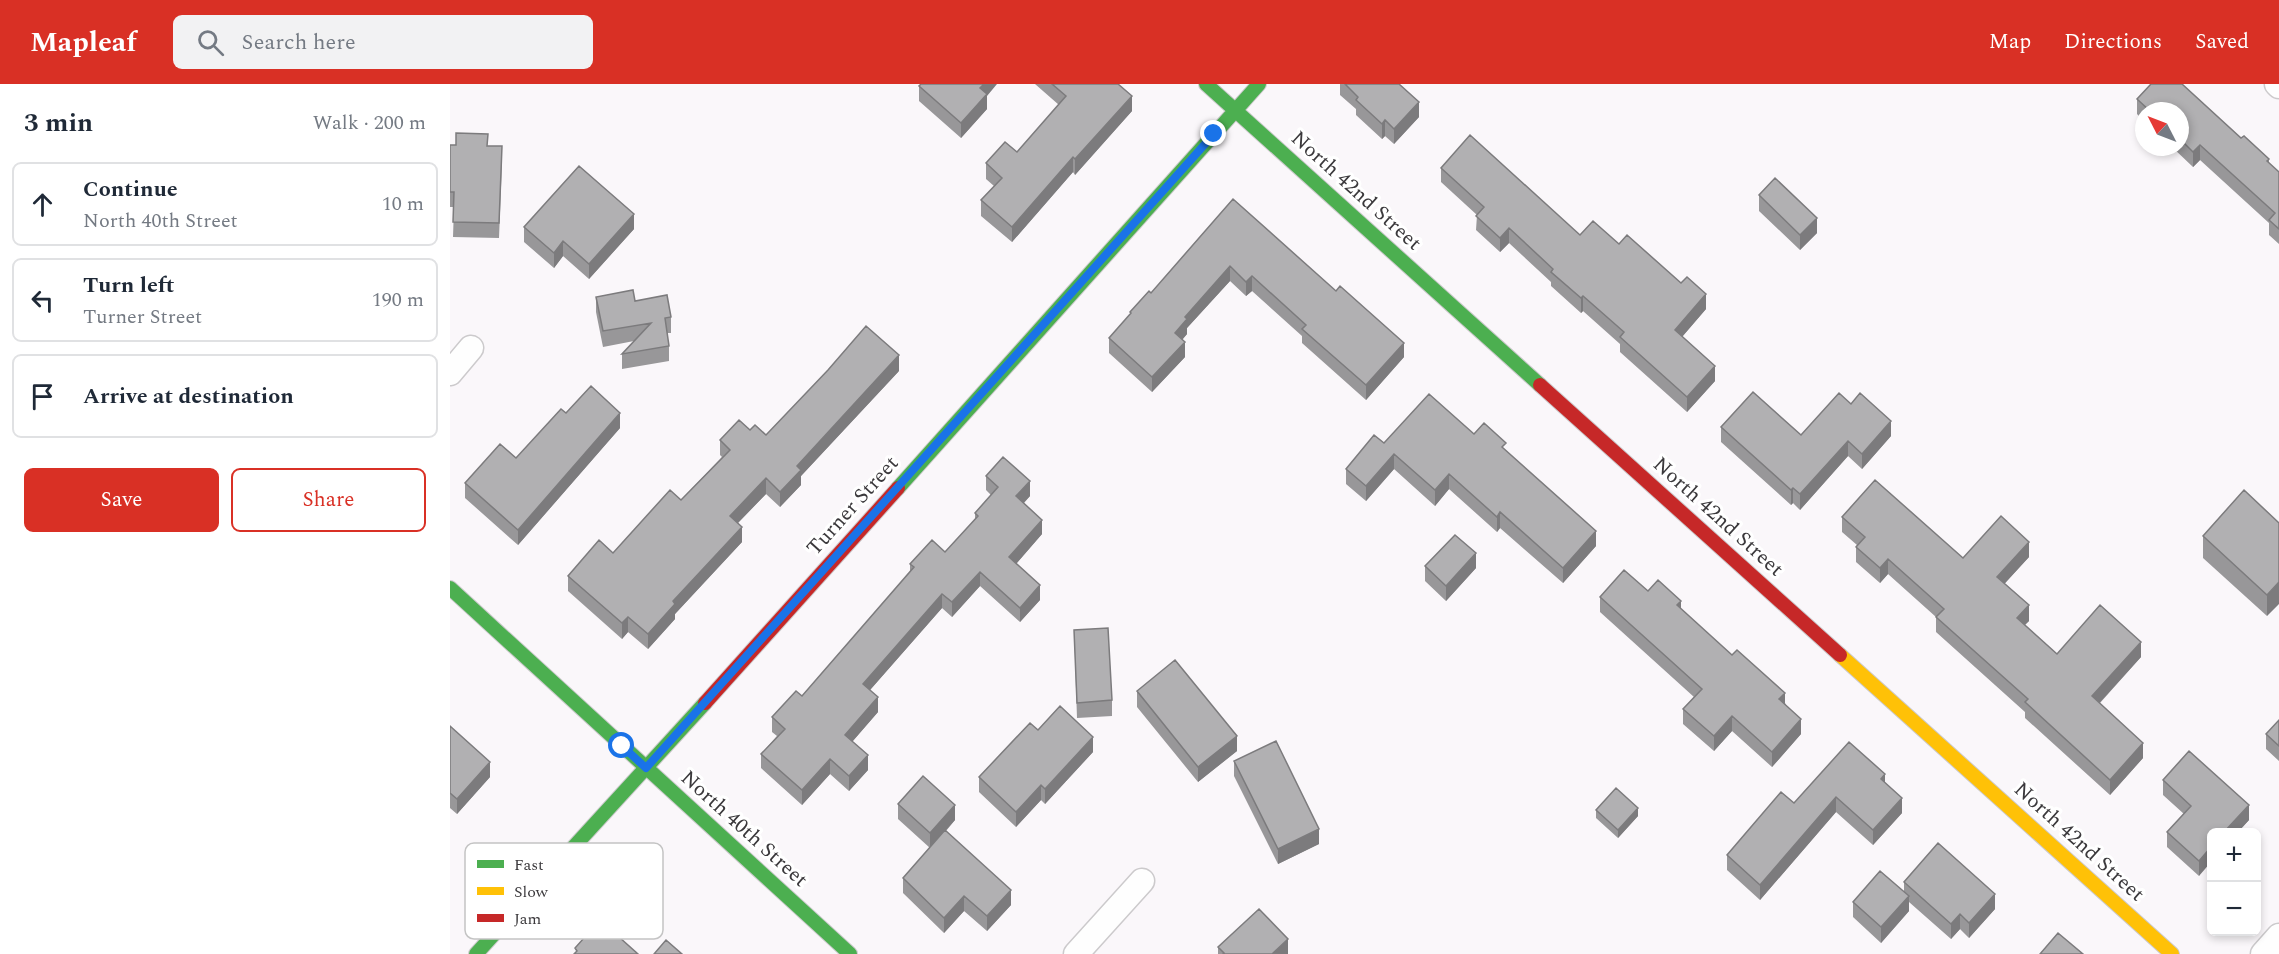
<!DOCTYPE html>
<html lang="en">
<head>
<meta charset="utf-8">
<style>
	body { margin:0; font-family:Spectral,serif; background:#f2f2f3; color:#1f2937 }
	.controls { position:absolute; right:18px; bottom:18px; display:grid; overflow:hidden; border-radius:9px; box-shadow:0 3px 9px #0003 }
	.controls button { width:54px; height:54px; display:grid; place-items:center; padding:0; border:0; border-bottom:2px solid #e0e1e3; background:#fff; color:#1f2937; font:30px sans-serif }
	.compass { position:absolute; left:1685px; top:18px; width:54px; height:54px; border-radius:50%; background:#fff; box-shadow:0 3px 9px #0003; rotate:312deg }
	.stop { position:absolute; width:18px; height:18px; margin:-14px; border:4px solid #1a73e8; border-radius:50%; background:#fff }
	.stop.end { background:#1a73e8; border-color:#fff; box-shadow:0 2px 6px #0008 }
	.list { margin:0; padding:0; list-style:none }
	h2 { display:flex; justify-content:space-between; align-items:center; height:78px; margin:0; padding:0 24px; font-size:26px }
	h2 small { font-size:20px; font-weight:400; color:#747a83 }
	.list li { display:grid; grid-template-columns:39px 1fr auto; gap:18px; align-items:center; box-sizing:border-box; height:84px; margin:0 12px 12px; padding:0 12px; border:2px solid #e0e1e3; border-radius:9px }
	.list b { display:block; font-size:22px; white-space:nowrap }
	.list p { margin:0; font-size:20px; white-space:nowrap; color:#747a83 }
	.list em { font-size:20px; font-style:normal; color:#747a83 }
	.actions { display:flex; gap:12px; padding:18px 24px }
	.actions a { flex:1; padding:14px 0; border:2px solid #d93025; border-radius:9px; text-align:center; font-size:21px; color:#d93025 }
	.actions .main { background:#d93025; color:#fff }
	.icon { flex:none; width:33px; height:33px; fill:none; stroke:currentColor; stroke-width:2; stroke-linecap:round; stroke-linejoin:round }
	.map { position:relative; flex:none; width:1829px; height:870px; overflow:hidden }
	header { display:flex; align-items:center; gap:36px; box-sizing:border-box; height:84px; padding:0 30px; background:#d93025; color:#fff }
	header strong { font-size:28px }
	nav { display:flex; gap:33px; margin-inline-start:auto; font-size:21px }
	.search { width:420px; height:54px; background:#f2f2f3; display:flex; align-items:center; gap:15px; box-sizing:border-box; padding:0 21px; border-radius:9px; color:#747a83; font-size:22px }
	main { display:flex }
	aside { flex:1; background:#fff }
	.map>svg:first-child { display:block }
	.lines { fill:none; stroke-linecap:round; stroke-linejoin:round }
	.street-casing { stroke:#cccacc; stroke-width:27 }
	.fast-casing { stroke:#cccacc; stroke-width:16 }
	.slow-casing { stroke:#cccacc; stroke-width:16 }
	.jam-casing { stroke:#cccacc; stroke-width:16 }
	.street { stroke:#fefefe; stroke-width:24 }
	.fast { stroke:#4caf50; stroke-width:14 }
	.slow { stroke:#ffc107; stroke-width:14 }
	.jam { stroke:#c62828; stroke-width:14 }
	.wall { fill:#989799 }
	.shaded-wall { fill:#7c7b7d }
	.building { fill:#b1b0b2; stroke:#7c7b7d; stroke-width:1.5 }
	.route { stroke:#1a73e8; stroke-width:8 }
	.labels { text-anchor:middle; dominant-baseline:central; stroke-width:6; stroke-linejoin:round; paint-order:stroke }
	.street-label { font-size:21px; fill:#3b393c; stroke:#fff }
	.key { fill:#fff; stroke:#c4c4c4; stroke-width:1.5 }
	.key-label { font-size:16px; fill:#3b393c }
</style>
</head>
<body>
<header>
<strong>Mapleaf</strong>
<div class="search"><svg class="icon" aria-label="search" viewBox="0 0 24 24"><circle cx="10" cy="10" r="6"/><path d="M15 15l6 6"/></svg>Search here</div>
<nav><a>Map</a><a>Directions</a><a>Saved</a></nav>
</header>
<main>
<aside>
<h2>3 min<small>Walk · 200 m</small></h2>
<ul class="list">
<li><svg class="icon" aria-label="ahead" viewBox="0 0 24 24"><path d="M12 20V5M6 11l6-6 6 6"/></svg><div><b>Continue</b><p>North 40th Street</p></div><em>10 m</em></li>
<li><svg class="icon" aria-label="left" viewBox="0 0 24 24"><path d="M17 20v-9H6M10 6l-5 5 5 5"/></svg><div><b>Turn left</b><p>Turner Street</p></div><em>190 m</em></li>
<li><svg class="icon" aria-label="arrive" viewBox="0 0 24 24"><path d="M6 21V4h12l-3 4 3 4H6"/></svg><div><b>Arrive at destination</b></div></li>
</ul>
<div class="actions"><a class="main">Save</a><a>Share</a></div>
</aside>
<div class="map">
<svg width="1829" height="870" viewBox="0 0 1829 870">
	<rect width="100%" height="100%" fill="#faf7fa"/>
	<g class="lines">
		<defs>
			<path id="street" d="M 1827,0 L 1829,2
				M 0,289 L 21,264
				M 626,870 L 692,797
				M 1813,870 L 1829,852"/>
			<path id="fast" d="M 756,0 L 1090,301
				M 448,404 L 809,0
				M 0,504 L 400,870
				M 26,870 L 255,619"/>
			<path id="slow" d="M 1390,571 L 1722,870"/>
			<path id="jam" d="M 1090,301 L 1390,571
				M 255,619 L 448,404"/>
		</defs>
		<use href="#street" class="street-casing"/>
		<use href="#fast" class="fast-casing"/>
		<use href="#slow" class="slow-casing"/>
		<use href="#jam" class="jam-casing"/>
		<use href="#street" class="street"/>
		<use href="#fast" class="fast"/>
		<use href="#slow" class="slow"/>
		<use href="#jam" class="jam"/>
	</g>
	<path class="wall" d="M 585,0 L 668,0 L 682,27 L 625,91 L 623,88 L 562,158 L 531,132 L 531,116 L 544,102 L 536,95 L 536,79 L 567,68 L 609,21 Z
		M 890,0 L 949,0 L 969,33 L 944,60 L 935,52 L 932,55 L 906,31 L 906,25 L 890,11 Z
		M 1701,0 L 1732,0 L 1791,54 L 1794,52 L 1819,75 L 1819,79 L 1829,88 L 1829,160 L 1819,151 L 1819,139 L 1750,76 L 1743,83 L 1722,63 L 1730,63 L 1730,27 L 1694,27 L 1694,37 L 1687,30 L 1687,15 Z
		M 469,2 L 537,12 L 537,25 L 511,54 L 469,17 Z
		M 0,61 L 38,62 L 52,78 L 49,154 L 3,153 L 4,123 L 0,123 Z
		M 991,84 L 1130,151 L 1169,160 L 1256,225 L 1232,253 L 1265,297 L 1237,328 L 1170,268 L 1170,260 L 1133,227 L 1131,229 L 1101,202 L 1101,198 L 1059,159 L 1050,168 L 1026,146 L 1027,131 L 991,98 Z
		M 1309,111 L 1367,149 L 1350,166 L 1309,127 Z
		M 783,115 L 954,273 L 916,316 L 852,259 L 852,252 L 802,207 L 796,212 L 780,197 L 737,244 L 737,250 L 732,256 L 735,273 L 702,308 L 659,269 L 659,254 L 680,231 L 680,228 L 701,209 Z
		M 74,143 L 184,145 L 139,195 L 113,172 L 104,184 L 74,158 Z
		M 146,213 L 185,217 L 221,233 L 221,249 L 217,249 L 219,262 L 219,277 L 172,285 L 172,270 L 184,257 L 153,263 L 146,228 Z
		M 449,287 L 351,392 L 351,401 L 330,423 L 316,410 L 288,439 L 292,458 L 225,530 L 225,535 L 198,565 L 178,548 L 172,555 L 118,507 L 118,492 L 163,469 L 231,416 L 272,373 L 270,371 L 270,356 L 300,346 L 316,351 Z
		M 1401,320 L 1441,352 L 1412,385 L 1398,372 L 1350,426 L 1343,419 L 1341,421 L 1271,358 L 1271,343 L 1351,351 Z
		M 116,329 L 170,344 L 68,461 L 15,414 L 15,399 L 66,374 Z
		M 1024,350 L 1056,367 L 1146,462 L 1113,499 L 1050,444 L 1047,448 L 999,405 L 985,422 L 944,385 L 916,417 L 896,400 L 896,385 L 934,359 Z
		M 536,392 L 580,412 L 574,419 L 592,450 L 566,480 L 590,516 L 570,538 L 530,502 L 502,533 L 492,524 L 420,606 L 428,628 L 402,658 L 418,686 L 399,707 L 380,690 L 352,721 L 311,684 L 311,670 L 327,652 L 322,648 L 322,633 L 352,612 L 460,488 L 460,480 L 495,468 L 525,436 L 525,429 L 541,411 L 536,406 Z
		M 1392,433 L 1513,474 L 1579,473 L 1554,500 L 1579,537 L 1574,541 L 1607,570 L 1691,573 L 1650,619 L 1693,674 L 1660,711 L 1575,634 L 1575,628 L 1486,548 L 1486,533 L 1438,490 L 1430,499 L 1406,478 L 1406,463 L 1407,461 L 1392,448 Z
		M 1829,439 L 1817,532 L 1753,474 L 1753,452 Z
		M 975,482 L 1026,484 L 996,517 L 975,497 Z
		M 1150,513 L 1231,525 L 1335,619 L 1351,650 L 1322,683 L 1282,647 L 1264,667 L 1233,640 L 1233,625 L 1244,613 L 1150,528 Z
		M 624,546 L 662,616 L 662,632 L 627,634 Z
		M 687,607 L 787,667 L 748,698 L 687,623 Z
		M 1829,636 L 1829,677 L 1816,665 L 1816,650 Z
		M 0,642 L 40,693 L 7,730 L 0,724 Z
		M 588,646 L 643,668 L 595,720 L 591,716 L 566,743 L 529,708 L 529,693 Z
		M 784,677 L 869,760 L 828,780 L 784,692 Z
		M 1713,696 L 1799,736 L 1788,748 L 1761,748 L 1749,792 L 1717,763 L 1717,748 L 1734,730 L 1713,711 Z
		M 1435,699 L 1452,729 L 1423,761 L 1386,728 L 1310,816 L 1277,786 L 1277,771 L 1344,719 Z
		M 448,720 L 505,736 L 496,747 L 561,821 L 537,847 L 514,827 L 494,849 L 453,809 L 453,794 L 480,764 L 448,735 Z
		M 1146,726 L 1188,732 L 1168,754 L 1146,734 Z
		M 1454,798 L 1545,825 L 1519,854 L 1510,845 L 1501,855 L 1459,818 L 1459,827 L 1431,859 L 1403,833 L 1403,818 L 1454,808 Z
		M 768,863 L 838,870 L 768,870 Z"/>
	<path class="shaded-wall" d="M 534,0 L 547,0 L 537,12 L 537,25 L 511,54 L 511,39 L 530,4 Z
		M 682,12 L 682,27 L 625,91 L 625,75 Z
		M 969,18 L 969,33 L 944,60 L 944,45 Z
		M 935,36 L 935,52 L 932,55 L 932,40 Z
		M 1750,61 L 1750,76 L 1743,83 L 1743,68 Z
		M 623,73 L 623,88 L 562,158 L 562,143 Z
		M 184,130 L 184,145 L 139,195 L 139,180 Z
		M 1367,134 L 1367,149 L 1350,166 L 1350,151 Z
		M 1059,144 L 1059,159 L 1050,168 L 1050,154 Z
		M 113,157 L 113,172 L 104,184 L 104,169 Z
		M 780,182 L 780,197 L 737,244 L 737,250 L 725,264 L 725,249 L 735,233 Z
		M 802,192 L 802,207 L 796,212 L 796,198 Z
		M 1256,210 L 1256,225 L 1225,261 L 1225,246 Z
		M 1133,212 L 1133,227 L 1131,229 L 1131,214 Z
		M 735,258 L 735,273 L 702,308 L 702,293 Z
		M 954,259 L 954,273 L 916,316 L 916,301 Z
		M 449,271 L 449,287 L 351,392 L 351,401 L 330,423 L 330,408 L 347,382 Z
		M 1265,282 L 1265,297 L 1237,328 L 1237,313 Z
		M 170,329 L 170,344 L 68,461 L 68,446 Z
		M 1441,337 L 1441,352 L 1412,385 L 1412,370 Z
		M 1398,357 L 1398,372 L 1350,426 L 1350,410 Z
		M 944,370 L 944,385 L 916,417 L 916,402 Z
		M 999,390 L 999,405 L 985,422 L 985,406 Z
		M 316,394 L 316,410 L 280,447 L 280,432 Z
		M 580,397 L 580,412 L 566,427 L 566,412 Z
		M 1343,404 L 1343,419 L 1341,421 L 1341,406 Z
		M 1050,428 L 1050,444 L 1047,448 L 1047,433 Z
		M 592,436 L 592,450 L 559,488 L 559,473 Z
		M 292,443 L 292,458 L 225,530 L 225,535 L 198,565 L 198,550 L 223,517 Z
		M 1146,447 L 1146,462 L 1113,499 L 1113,484 Z
		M 1579,458 L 1579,473 L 1547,508 L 1547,493 Z
		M 1026,469 L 1026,484 L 996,517 L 996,502 Z
		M 1438,475 L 1438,490 L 1430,499 L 1430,484 Z
		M 530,488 L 530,502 L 502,533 L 502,518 Z
		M 1829,498 L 1829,520 L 1817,532 L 1817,511 Z
		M 590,501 L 590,516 L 570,538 L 570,524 Z
		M 492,510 L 492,524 L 413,614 L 413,600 Z
		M 1231,517 L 1231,532 L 1227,521 Z
		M 1579,521 L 1579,537 L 1567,549 L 1567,534 Z
		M 178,533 L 178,548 L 172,555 L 172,539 Z
		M 1691,558 L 1691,573 L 1642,627 L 1642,612 Z
		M 1335,609 L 1335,624 L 1329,615 Z
		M 428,613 L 428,628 L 395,666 L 395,651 Z
		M 1282,632 L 1282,647 L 1264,667 L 1264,652 Z
		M 1351,635 L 1351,650 L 1322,683 L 1322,668 Z
		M 787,652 L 787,667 L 748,698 L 748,683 Z
		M 643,653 L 643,668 L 595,720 L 595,705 Z
		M 1693,659 L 1693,674 L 1660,711 L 1660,696 Z
		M 418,671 L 418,686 L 399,707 L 399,692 Z
		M 380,675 L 380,690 L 352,721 L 352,706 Z
		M 40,678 L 40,693 L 7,730 L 7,715 Z
		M 1435,690 L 1435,706 L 1431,695 Z
		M 591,701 L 591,716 L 566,743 L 566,728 Z
		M 1386,713 L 1386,728 L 1310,816 L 1310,801 Z
		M 1452,714 L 1452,729 L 1423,761 L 1423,746 Z
		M 505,721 L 505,736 L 480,764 L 480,749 Z
		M 1799,721 L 1799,736 L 1788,748 L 1774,748 Z
		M 1188,724 L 1188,732 L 1168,754 L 1168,746 Z
		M 869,745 L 869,760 L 828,780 L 828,765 Z
		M 1761,763 L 1761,778 L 1749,792 L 1749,777 Z
		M 561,806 L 561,821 L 537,847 L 537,832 Z
		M 1545,810 L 1545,825 L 1519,854 L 1519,839 Z
		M 514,812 L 514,827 L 494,849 L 494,834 Z
		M 1459,812 L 1459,827 L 1431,859 L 1431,843 Z
		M 1510,830 L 1510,845 L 1501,855 L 1501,840 Z
		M 838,855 L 838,870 L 822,870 Z"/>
	<path class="building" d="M 471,0 L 534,0 L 530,4 L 537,10 L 511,39 L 469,2 Z
		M 602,0 L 668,0 L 682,12 L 625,75 L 623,73 L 562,143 L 531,116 L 552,94 L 536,79 L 555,58 L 567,68 L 616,12 Z
		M 895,0 L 949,0 L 969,18 L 944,45 L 935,36 L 932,40 L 906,16 L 908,13 Z
		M 1701,0 L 1732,0 L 1791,54 L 1794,52 L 1819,75 L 1817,77 L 1829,88 L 1829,145 L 1819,136 L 1825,129 L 1750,61 L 1743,68 L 1730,55 L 1730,27 L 1700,27 L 1687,15 Z
		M 6,49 L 38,50 L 37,62 L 52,62 L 49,139 L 3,138 L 4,108 L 0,108 L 0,61 L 6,61 Z
		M 1020,51 L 1130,151 L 1143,137 L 1169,160 L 1177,151 L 1231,199 L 1237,193 L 1256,210 L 1225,246 L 1265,282 L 1237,313 L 1170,253 L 1174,248 L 1133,212 L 1131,214 L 1101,188 L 1103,185 L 1059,144 L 1050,154 L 1026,132 L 1034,123 L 991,84 Z
		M 129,82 L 184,130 L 139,180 L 113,157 L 104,169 L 74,143 Z
		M 1325,94 L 1367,134 L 1350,151 L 1309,111 Z
		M 783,115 L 886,207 L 890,202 L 954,259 L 916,301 L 852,245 L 856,241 L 802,192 L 796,198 L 780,182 L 735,233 L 737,235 L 725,249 L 735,258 L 702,293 L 659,254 L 681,229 L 680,228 L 699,207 L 701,209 Z
		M 183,206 L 185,217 L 217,211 L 221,233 L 215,234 L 219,262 L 172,270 L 201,239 L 153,247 L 146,213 Z
		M 416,242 L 449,271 L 347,382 L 351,386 L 330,408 L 316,394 L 280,432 L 292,443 L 223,517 L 225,520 L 198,550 L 178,533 L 172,539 L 118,492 L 149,456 L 163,469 L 220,406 L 231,416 L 280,366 L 270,356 L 289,336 L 300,346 L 305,341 L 316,351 L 378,286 Z
		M 141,302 L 170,329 L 68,446 L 15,399 L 50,360 L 66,374 L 111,325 L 116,329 Z
		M 1303,308 L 1351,351 L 1389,309 L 1401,320 L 1410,309 L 1441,337 L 1412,370 L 1398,357 L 1350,410 L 1343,404 L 1341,406 L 1271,343 Z
		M 979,310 L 1024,350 L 1034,339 L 1056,359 L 1052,363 L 1146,447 L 1113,484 L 1050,428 L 1047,433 L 999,390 L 985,406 L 944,370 L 916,402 L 896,385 L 924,351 L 934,359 Z
		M 553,373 L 580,397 L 566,412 L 592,436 L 559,473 L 590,501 L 570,524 L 530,488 L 502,518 L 492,510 L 413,600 L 428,613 L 395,651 L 418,671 L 399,692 L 380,675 L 352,706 L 311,670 L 335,645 L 322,633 L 346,607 L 352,612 L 464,483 L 460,480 L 482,456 L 495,468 L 528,432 L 525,429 L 548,403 L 536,392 Z
		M 1425,396 L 1513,474 L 1551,432 L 1579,458 L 1547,493 L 1579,521 L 1567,534 L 1607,570 L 1650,521 L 1691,558 L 1642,612 L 1693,659 L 1660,696 L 1575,618 L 1578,615 L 1486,533 L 1494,525 L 1438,475 L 1430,484 L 1406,463 L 1415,453 L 1392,433 Z
		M 1794,406 L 1829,439 L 1829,498 L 1817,511 L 1753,452 Z
		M 1005,451 L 1026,469 L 996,502 L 975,482 Z
		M 1174,486 L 1198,507 L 1208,496 L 1231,517 L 1227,521 L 1282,571 L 1287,566 L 1335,609 L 1329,615 L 1351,635 L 1322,668 L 1282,632 L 1264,652 L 1233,625 L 1252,605 L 1150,513 Z
		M 658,544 L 662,616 L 627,619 L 624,546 Z
		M 725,576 L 787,652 L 748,683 L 687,607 Z
		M 610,622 L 643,653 L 595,705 L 591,701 L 566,728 L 529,693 L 580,639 L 588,646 Z
		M 1829,636 L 1829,662 L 1816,650 Z
		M 0,642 L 40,678 L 7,715 L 0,709 Z
		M 826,657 L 869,745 L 828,765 L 784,677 Z
		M 1399,658 L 1435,690 L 1431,695 L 1452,714 L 1423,746 L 1386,713 L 1310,801 L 1277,771 L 1331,708 L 1344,719 Z
		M 1739,667 L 1799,721 L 1774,748 L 1761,748 L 1761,763 L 1749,777 L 1717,748 L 1741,722 L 1713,696 Z
		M 473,692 L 505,721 L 480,749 L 448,720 Z
		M 1166,704 L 1188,724 L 1168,746 L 1146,726 Z
		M 495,746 L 561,806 L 537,832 L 514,812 L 494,834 L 453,794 Z
		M 1488,759 L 1545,810 L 1519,839 L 1510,830 L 1501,840 L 1454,798 Z
		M 1430,787 L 1459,812 L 1431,843 L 1403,818 Z
		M 809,825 L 838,855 L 822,870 L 773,870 L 774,869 L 768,863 Z
		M 150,836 L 188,870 L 124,870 L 127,867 L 125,864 Z
		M 1608,849 L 1633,870 L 1590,870 Z
		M 216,856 L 232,870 L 204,870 Z"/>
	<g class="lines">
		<path class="route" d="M 172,662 L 196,684 L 764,50"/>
	</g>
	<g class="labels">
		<g class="street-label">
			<text transform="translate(906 107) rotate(42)">North 42nd Street</text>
			<text transform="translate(403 422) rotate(-48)">Turner Street</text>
			<text transform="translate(1268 433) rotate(42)">North 42nd Street</text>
			<text transform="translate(294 745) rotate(42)">North 40th Street</text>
			<text transform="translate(1629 758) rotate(42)">North 42nd Street</text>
		</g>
	</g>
	<rect x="15" y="759" width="198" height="96" rx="9" class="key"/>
	<rect x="27" y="776" width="27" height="8" fill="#4caf50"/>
	<rect x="27" y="803" width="27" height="8" fill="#ffc107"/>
	<rect x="27" y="830" width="27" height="8" fill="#c62828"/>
	<g class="key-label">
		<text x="64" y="786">Fast</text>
		<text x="64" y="813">Slow</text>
		<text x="64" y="840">Jam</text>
	</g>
</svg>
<div class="controls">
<button>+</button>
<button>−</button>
</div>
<svg class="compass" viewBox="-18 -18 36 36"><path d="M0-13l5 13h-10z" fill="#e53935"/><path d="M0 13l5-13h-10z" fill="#747a83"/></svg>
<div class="stop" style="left:172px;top:662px"></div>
<div class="stop end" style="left:764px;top:50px"></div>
</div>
</main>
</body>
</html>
